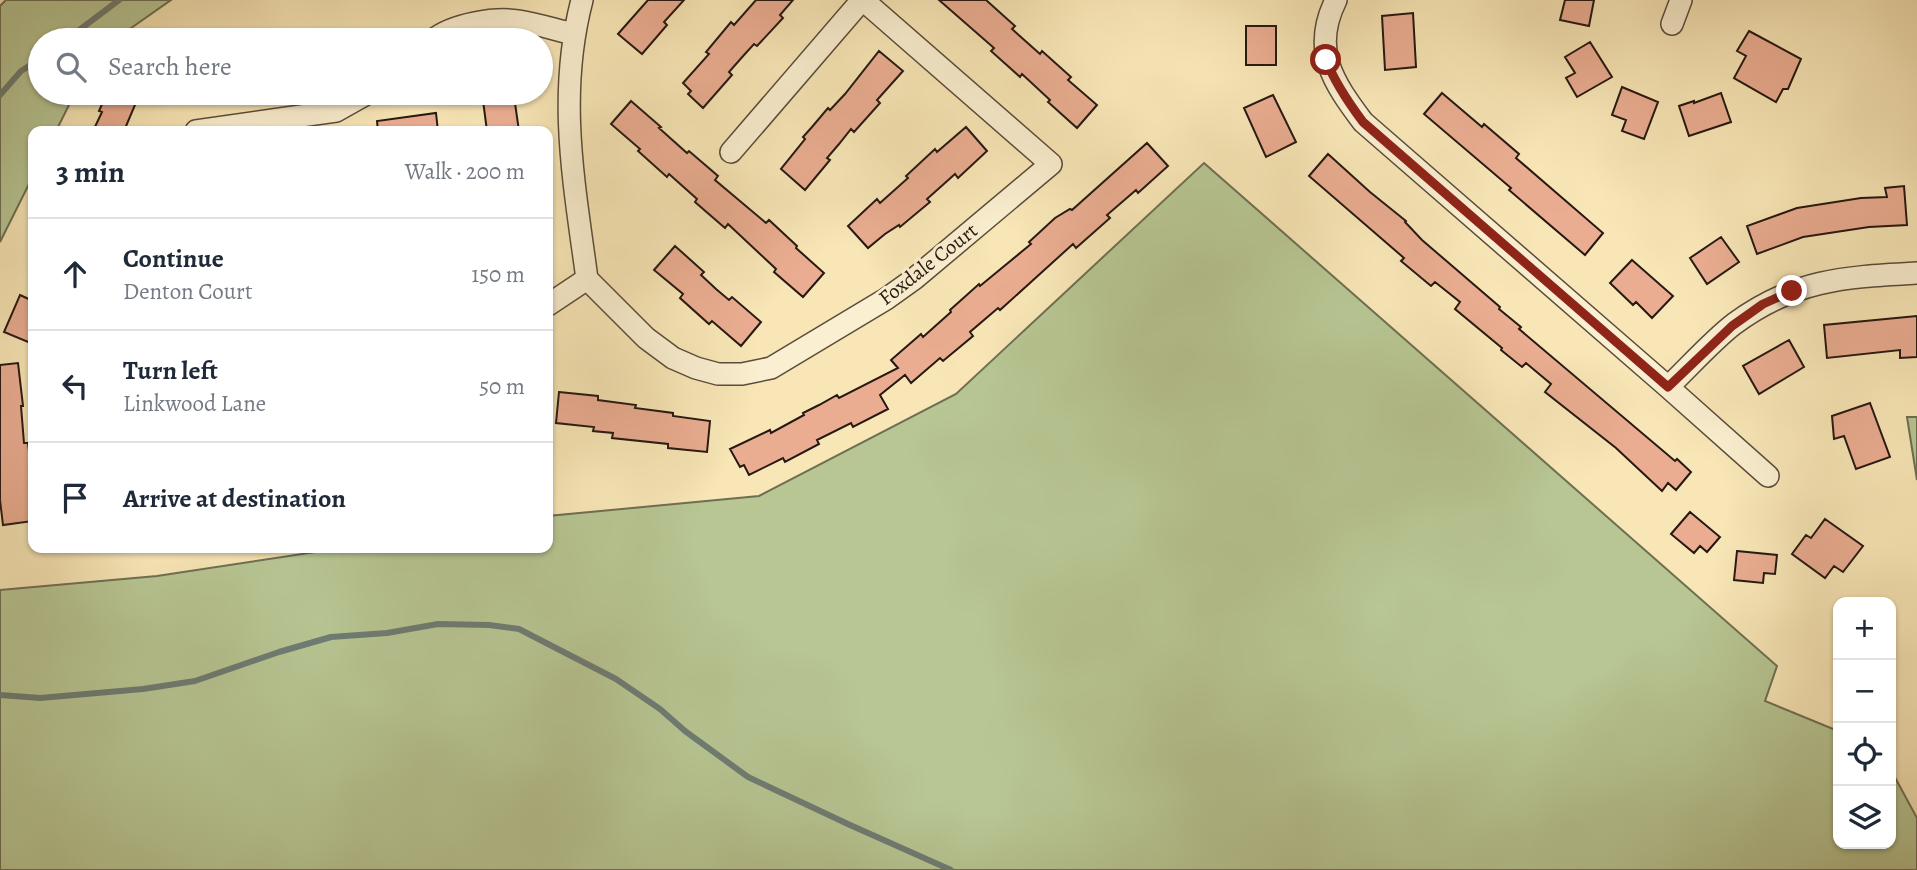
<!DOCTYPE html>
<html lang="en">
<head>
<meta charset="utf-8">
<style>
	body { margin:0; font-family:Alegreya,serif; background:#f2f2f3; color:#1f2937 }
	.controls { position:absolute; right:21px; bottom:21px; display:grid; overflow:hidden; border-radius:14px; box-shadow:0 2px 5px #0004 }
	.controls button { width:63px; height:63px; display:grid; place-items:center; padding:0; border:0; border-bottom:2px solid #e0e1e3; background:#fff; color:#1f2937; font:35px sans-serif }
	.stop { position:absolute; width:21px; height:21px; margin:-16px; border:5px solid #8f2418; border-radius:50%; background:#fff }
	.stop.end { background:#8f2418; border-color:#fff; box-shadow:0 2px 7px #0008 }
	.list { margin:0; padding:0; list-style:none }
	h2 { display:flex; justify-content:space-between; align-items:center; height:91px; margin:0; padding:0 28px; font-size:30px }
	h2 small { font-size:23px; font-weight:400; color:#747a83 }
	.list li { display:grid; grid-template-columns:46px 1fr auto; gap:21px; align-items:center; box-sizing:border-box; height:112px; padding:0 28px; border-top:2px solid #e0e1e3 }
	.list b { display:block; font-size:26px; white-space:nowrap }
	.list p { margin:0; font-size:23px; white-space:nowrap; color:#747a83 }
	.list em { font-size:23px; font-style:normal; color:#747a83 }
	.icon { flex:none; width:38px; height:38px; fill:none; stroke:currentColor; stroke-width:2; stroke-linecap:round; stroke-linejoin:round }
	.map { position:relative; flex:none; width:1917px; height:870px; overflow:hidden }
	.search { position:absolute; background:#fff; box-shadow:0 2px 5px #0004; left:28px; top:28px; width:525px; height:77px; display:flex; align-items:center; gap:18px; box-sizing:border-box; padding:0 24px; border-radius:38px; color:#747a83; font-size:26px }
	.panel { position:absolute; background:#fff; box-shadow:0 2px 5px #0004; left:28px; top:126px; width:525px; height:427px; border-radius:14px }
	.map>svg:first-child { display:block }
	.green { fill:#b7c693; stroke:#6e6f52; stroke-width:2 }
	.lines { fill:none; stroke-linecap:round; stroke-linejoin:round }
	.stream { stroke:#6e7c73; stroke-width:6 }
	.building { fill:#eaad91; stroke:#261812; stroke-width:2 }
	.street-casing { stroke:#5a4c3b; stroke-width:24 }
	.street { stroke:#faefd0; stroke-width:21 }
	.route { stroke:#8f2418; stroke-width:9 }
	.labels { text-anchor:middle; dominant-baseline:central; stroke-width:6; stroke-linejoin:round; paint-order:stroke }
	.street-label { font-size:21px; fill:#261812; stroke:#faefd0 }
</style>
</head>
<body>
<div class="map">
<svg width="1917" height="870" viewBox="0 0 1917 870">
	<rect width="100%" height="100%" fill="#f8e6b6"/>
	<filter id="stains"><feTurbulence type="fractalNoise" baseFrequency=".00286" numOctaves="4"/><feColorMatrix values="0 0 0 0 .2 0 0 0 0 .09 0 0 0 0 .02 0 0 0 .5 -.17"/></filter>
	<radialGradient id="worn" r=".72"><stop offset=".6" stop-color="#630" stop-opacity="0"/><stop offset="1" stop-color="#630" stop-opacity=".3"/></radialGradient>
	<path class="green" d="M 6,0 L 171,0 L 114,40 L 40,40 L 40,93 L 75,93 L 56,131 L 33,131 L 33,176 L 0,242 L 0,6 Z
		M 1204,163 L 1777,666 L 1765,701 L 1838,731 L 1838,844 L 1891,844 L 1891,770 L 1917,818 L 1917,870 L 0,870 L 0,590 L 157,576 L 342,548 L 548,548 L 548,516 L 759,496 L 956,394 Z
		M 1907,417 L 1917,417 L 1917,480 Z"/>
	<g class="lines">
		<path class="stream" d="M 66,40 L 119,0
			M 0,95 L 21,71 L 40,59
			M 0,695 L 40,698 L 143,689 L 195,681 L 279,652 L 331,637 L 387,633 L 438,624 L 489,625 L 519,629 L 616,679 L 660,709 L 685,731 L 748,777 L 850,825 L 951,870"/>
	</g>
	<path class="building" d="M 648,0 L 684,0 L 664,22 L 667,25 L 642,54 L 618,34 Z
		M 756,0 L 793,0 L 780,15 L 783,18 L 757,46 L 754,44 L 744,55 L 729,72 L 732,75 L 703,108 L 688,94 L 691,91 L 683,83 L 709,54 L 706,52 L 731,22 L 734,25 Z
		M 939,0 L 986,0 L 1015,26 L 1012,29 L 1040,54 L 1042,51 L 1071,77 L 1068,80 L 1097,105 L 1077,128 L 1048,102 L 1050,100 L 1022,74 L 1020,77 L 991,51 L 994,48 Z
		M 1565,0 L 1594,0 L 1589,26 L 1560,20 Z
		M 1413,13 L 1416,67 L 1385,70 L 1382,16 Z
		M 1246,26 L 1276,26 L 1276,65 L 1246,65 Z
		M 1749,31 L 1801,59 L 1788,89 L 1783,89 L 1776,102 L 1734,78 L 1746,56 L 1737,51 Z
		M 1590,42 L 1612,77 L 1577,97 L 1566,78 L 1575,73 L 1565,57 Z
		M 879,51 L 903,71 L 877,100 L 880,103 L 854,132 L 851,129 L 839,144 L 827,158 L 830,160 L 805,190 L 781,169 L 805,139 L 803,137 L 812,127 L 828,108 L 830,110 L 845,94 Z
		M 1622,87 L 1658,102 L 1644,139 L 1622,131 L 1626,120 L 1612,115 Z
		M 107,93 L 140,93 L 124,131 L 93,131 L 102,112 L 99,111 Z
		M 482,93 L 510,93 L 512,103 L 515,103 L 519,131 L 487,131 Z
		M 1442,93 L 1482,127 L 1484,124 L 1519,154 L 1516,158 L 1603,233 L 1585,255 L 1509,190 L 1511,188 L 1424,114 Z
		M 1721,93 L 1731,122 L 1689,136 L 1679,106 L 1694,101 L 1694,103 Z
		M 1273,95 L 1296,142 L 1266,157 L 1244,108 Z
		M 631,101 L 661,127 L 659,128 L 687,153 L 689,151 L 718,176 L 715,180 L 766,223 L 769,220 L 797,246 L 796,248 L 824,273 L 803,297 L 774,272 L 776,269 L 728,224 L 725,228 L 695,202 L 697,199 L 669,174 L 667,177 L 638,151 L 640,149 L 611,124 Z
		M 436,113 L 438,131 L 378,131 L 377,121 Z
		M 966,127 L 987,151 L 958,178 L 955,174 L 927,199 L 930,202 L 900,227 L 899,225 L 885,234 L 868,248 L 848,226 L 877,199 L 880,203 L 908,178 L 906,176 L 935,149 L 937,152 Z
		M 1147,143 L 1168,166 L 1138,193 L 1136,190 L 1107,215 L 1110,218 L 1076,248 L 1073,244 L 1000,310 L 998,308 L 970,332 L 973,336 L 943,361 L 940,358 L 911,383 L 905,375 L 880,395 L 888,409 L 853,427 L 851,423 L 817,440 L 819,444 L 785,462 L 783,458 L 749,475 L 744,465 L 740,467 L 730,449 L 770,430 L 771,433 L 804,415 L 803,413 L 819,405 L 837,395 L 839,398 L 898,368 L 891,360 L 921,334 L 923,337 L 951,312 L 950,310 L 979,284 L 980,286 L 1031,244 L 1029,242 L 1055,218 L 1070,209 L 1072,210 Z
		M 1328,154 L 1370,192 L 1406,221 L 1405,222 L 1422,240 L 1500,307 L 1499,309 L 1521,327 L 1519,329 L 1675,461 L 1677,459 L 1691,472 L 1676,490 L 1668,483 L 1662,491 L 1616,448 L 1545,392 L 1551,384 L 1526,363 L 1522,367 L 1501,350 L 1502,348 L 1455,309 L 1460,302 L 1435,282 L 1431,286 L 1401,261 L 1404,258 L 1309,176 Z
		M 1904,186 L 1907,225 L 1869,227 L 1803,237 L 1757,254 L 1747,226 L 1797,208 L 1861,198 L 1887,197 L 1885,188 Z
		M 1721,237 L 1739,262 L 1707,284 L 1690,258 Z
		M 675,246 L 704,272 L 701,275 L 716,289 L 729,300 L 732,297 L 761,322 L 741,346 L 712,321 L 709,324 L 680,298 L 683,294 L 654,270 Z
		M 1632,260 L 1673,296 L 1652,318 L 1636,302 L 1633,305 L 1610,283 Z
		M 20,295 L 33,301 L 33,344 L 4,332 Z
		M 1917,316 L 1917,357 L 1900,358 L 1900,350 L 1827,358 L 1824,325 Z
		M 1789,340 L 1804,367 L 1759,394 L 1743,366 Z
		M 18,363 L 23,406 L 21,406 L 24,443 L 28,443 L 33,482 L 29,482 L 33,521 L 3,525 L 0,500 L 0,365 Z
		M 559,392 L 598,396 L 598,400 L 636,405 L 635,408 L 673,413 L 673,416 L 710,421 L 707,452 L 668,448 L 668,444 L 612,438 L 613,433 L 593,431 L 594,427 L 556,423 Z
		M 1870,403 L 1890,457 L 1856,469 L 1844,436 L 1834,439 L 1832,416 Z
		M 1690,512 L 1720,537 L 1707,552 L 1700,546 L 1694,553 L 1671,534 Z
		M 1825,519 L 1863,546 L 1843,572 L 1834,566 L 1825,578 L 1792,554 L 1806,535 L 1811,538 Z
		M 1737,551 L 1777,555 L 1775,574 L 1764,573 L 1763,583 L 1734,580 Z"/>
	<g class="lines">
		<defs>
			<path id="street" d="M 582,0 C 557,96 574,182 587,279
				M 1336,0 C 1311,50 1333,82 1363,122 L 1668,387 L 1768,476
				M 1672,24 L 1681,0
				M 433,40 C 453,24 495,17 519,21 C 538,24 556,30 574,34
				M 196,131 L 336,111 L 368,93
				M 731,152 L 862,0
				M 587,279 L 646,338 L 673,358 L 696,368 L 718,374 L 742,374 L 771,368 L 886,299 L 914,279 L 1051,164 L 863,0
				M 548,305 L 587,279
				M 1668,387 C 1689,367 1712,341 1734,324 C 1795,279 1845,277 1917,273"/>
		</defs>
		<use href="#street" class="street-casing"/>
		<use href="#street" class="street"/>
	</g>
	<g class="lines">
		<path class="route" d="M 1326,60 C 1335,83 1348,102 1363,122 L 1668,387 L 1732,326 L 1763,304 L 1792,291"/>
	</g>
	<g class="labels">
		<g class="street-label">
			<text transform="translate(928 264) rotate(-38)">Foxdale Court</text>
		</g>
	</g>
	<rect width="100%" height="100%" filter="url(#stains)"/>
	<rect width="100%" height="100%" fill="url(#worn)"/>
</svg>
<div class="controls">
<button>+</button>
<button>−</button>
<button><svg class="icon" aria-label="locate" viewBox="0 0 24 24"><circle cx="12" cy="12" r="6"/><path d="M12 2v4M12 18v4M2 12h4M18 12h4"/></svg></button>
<button><svg class="icon" aria-label="layers" viewBox="0 0 24 24"><path d="M12 4l9 5-9 5-9-5zM3 14l9 5 9-5"/></svg></button>
</div>
<div class="stop" style="left:1326px;top:60px"></div>
<div class="stop end" style="left:1792px;top:291px"></div>
<div class="search"><svg class="icon" aria-label="search" viewBox="0 0 24 24"><circle cx="10" cy="10" r="6"/><path d="M15 15l6 6"/></svg>Search here</div>
<section class="panel">
<h2>3 min<small>Walk · 200 m</small></h2>
<ul class="list">
<li><svg class="icon" aria-label="ahead" viewBox="0 0 24 24"><path d="M12 20V5M6 11l6-6 6 6"/></svg><div><b>Continue</b><p>Denton Court</p></div><em>150 m</em></li>
<li><svg class="icon" aria-label="left" viewBox="0 0 24 24"><path d="M17 20v-9H6M10 6l-5 5 5 5"/></svg><div><b>Turn left</b><p>Linkwood Lane</p></div><em>50 m</em></li>
<li><svg class="icon" aria-label="arrive" viewBox="0 0 24 24"><path d="M6 21V4h12l-3 4 3 4H6"/></svg><div><b>Arrive at destination</b></div></li>
</ul>
</section>
</div>
</body>
</html>
